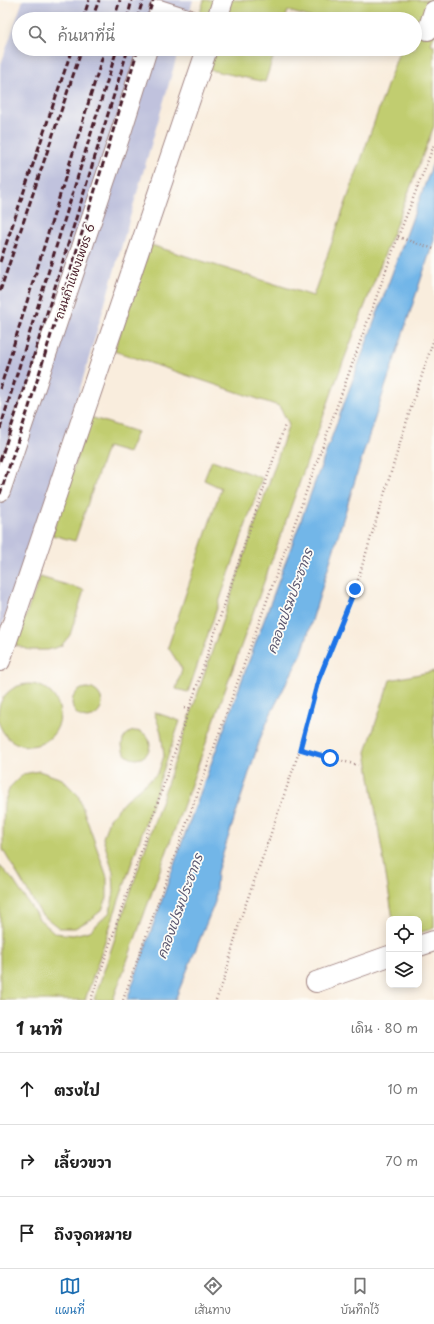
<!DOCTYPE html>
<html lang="th">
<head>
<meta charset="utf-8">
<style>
	body { margin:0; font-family:"Playpen Sans","Playpen Sans Thai",sans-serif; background:#f2f2f2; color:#222 }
	.controls { position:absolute; right:12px; bottom:12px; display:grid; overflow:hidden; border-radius:8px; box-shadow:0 2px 10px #0003 }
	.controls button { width:36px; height:36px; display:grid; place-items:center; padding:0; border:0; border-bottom:1px solid #e0e0e0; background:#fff; color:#222; font:20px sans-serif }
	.stop { position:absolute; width:12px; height:12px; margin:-9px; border:3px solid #1a73e8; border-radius:50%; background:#fff }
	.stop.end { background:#1a73e8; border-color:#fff; box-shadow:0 1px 4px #0008 }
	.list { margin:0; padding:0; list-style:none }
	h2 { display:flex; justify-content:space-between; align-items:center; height:52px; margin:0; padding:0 16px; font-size:17px }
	h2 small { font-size:13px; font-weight:400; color:#767676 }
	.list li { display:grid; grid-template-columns:26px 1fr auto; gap:12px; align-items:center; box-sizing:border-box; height:72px; padding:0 16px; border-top:1px solid #e0e0e0 }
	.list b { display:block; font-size:15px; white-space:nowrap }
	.list em { font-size:13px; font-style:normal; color:#767676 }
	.icon { flex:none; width:22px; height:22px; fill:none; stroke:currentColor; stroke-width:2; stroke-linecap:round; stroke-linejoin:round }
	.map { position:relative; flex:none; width:434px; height:1000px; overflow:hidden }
	.search { position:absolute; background:#fff; box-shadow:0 2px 10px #0003; left:12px; right:12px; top:12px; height:44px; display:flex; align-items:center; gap:10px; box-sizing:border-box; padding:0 14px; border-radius:22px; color:#767676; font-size:15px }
	.sheet { height:268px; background:#fff }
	nav { display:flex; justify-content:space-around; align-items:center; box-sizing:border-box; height:56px; border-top:1px solid #e0e0e0; background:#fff; font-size:11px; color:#767676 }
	nav a { display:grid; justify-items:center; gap:2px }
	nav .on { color:#1f6fb2 }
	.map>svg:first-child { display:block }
	.industrial { fill:#c0c2dd }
	.green { fill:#c1cd6f; stroke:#86764d }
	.water { fill:#72b6e8; stroke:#5e6a8a }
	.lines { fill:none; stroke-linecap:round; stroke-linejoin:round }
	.minor-casing { stroke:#a28684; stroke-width:22 }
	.path { stroke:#a28684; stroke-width:2.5; stroke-dasharray:1 3; stroke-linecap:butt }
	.minor { stroke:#fff; stroke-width:20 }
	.rail { stroke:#4a1f2b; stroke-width:3; stroke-dasharray:6 3; stroke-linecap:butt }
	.route { stroke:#1a73e8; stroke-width:5 }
	.labels { text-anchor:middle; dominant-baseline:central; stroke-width:3.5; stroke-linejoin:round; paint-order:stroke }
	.street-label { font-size:12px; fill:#4a1f2b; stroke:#fdfcf7 }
	.water-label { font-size:13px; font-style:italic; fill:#58546d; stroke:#fdfcf7 }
</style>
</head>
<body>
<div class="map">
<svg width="434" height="1000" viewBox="0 0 434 1000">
	<rect width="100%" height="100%" fill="#fdfcf7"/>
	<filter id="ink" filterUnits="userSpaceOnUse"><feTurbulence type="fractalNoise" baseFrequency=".025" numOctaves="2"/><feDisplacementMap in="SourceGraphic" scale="8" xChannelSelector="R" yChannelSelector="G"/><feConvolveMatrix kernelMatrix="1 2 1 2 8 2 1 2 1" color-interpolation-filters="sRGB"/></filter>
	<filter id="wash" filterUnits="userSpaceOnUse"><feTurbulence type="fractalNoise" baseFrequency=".012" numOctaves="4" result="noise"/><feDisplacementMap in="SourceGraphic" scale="16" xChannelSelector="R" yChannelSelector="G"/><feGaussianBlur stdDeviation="0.9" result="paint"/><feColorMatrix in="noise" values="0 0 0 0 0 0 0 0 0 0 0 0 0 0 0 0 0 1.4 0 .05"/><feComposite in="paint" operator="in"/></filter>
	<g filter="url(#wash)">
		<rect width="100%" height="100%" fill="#f9eddd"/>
		<path class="industrial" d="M 23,0 L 193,0 L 188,19 L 19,19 L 19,49 L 179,49 L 51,488 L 0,631 L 0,67 Z"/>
		<path class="green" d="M 204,0 L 434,0 L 434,35 L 431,44 L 434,45 L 434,126 L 337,378 L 240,649 L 113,1000 L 94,1000 L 289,424 L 279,406 L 114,351 L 151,245 L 313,296 L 400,49 L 415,49 L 415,19 L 316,19 L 288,11 L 285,19 L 198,19 Z
			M 194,49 L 276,49 L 265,82 L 210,70 L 195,62 Z
			M 90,417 L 137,432 L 128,453 L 107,447 L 75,541 L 52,535 Z
			M 212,460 L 262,478 L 188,692 L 176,689 L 182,669 L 168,647 L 221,488 L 204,480 Z
			M 40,577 L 84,590 L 70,635 L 61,646 L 48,650 L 30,650 L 15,645 Z
			M 434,671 L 434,928 L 419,933 L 419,919 L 393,919 L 366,752 L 390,680 Z
			M-2 715a31 31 0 1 1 62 0a31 31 0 1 1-62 0Z
			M72 703a15 15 0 1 1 30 0a15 15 0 1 1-30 0Z
			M 154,712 L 180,721 L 85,1000 L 0,1000 L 0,866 L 13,880 L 39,919 L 55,933 L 73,935 L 90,931 L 110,912 L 114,892 L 113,872 L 103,838 L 109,819 L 126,800 L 158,773 L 164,756 L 161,732 Z
			M122 745a14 14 0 1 1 28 0a14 14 0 1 1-28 0Z
			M 39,771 L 62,779 L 78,795 L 107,877 L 107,898 L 102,910 L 91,919 L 75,928 L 59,928 L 41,914 L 3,850 L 3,830 L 4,803 L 10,787 L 23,774 Z"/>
		<path class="water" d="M 434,160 L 434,240 L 364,451 L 302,653 L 271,713 L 260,739 L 217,872 L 215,902 L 175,1000 L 127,1000 L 181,845 Z"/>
	</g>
	<g filter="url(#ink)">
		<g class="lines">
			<defs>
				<path id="minor" d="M 159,10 L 187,19
					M 217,19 L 223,0
					M 428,30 L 434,11
					M 0,491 L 122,129 L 147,49
					M 0,661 L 207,49
					M 419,946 L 434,941
					M 316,982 L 389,956"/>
			</defs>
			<use href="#minor" class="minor-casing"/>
			<path class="path" d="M 398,237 L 434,249
				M 184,708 L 189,709
				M 300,749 L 330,758 L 358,765
				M 91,1000 L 285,425
				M 123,1000 L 398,237 L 434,145
				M 216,1000 L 224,980 L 240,920 L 262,859 L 300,749 L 318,681 L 355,589 L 409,414 L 434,339"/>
			<use href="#minor" class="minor"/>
			<path class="rail" d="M 83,19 L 89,0
				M 92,19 L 99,0
				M 114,19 L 120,0
				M 127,19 L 132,0
				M 137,19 L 143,0
				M 147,19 L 153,0
				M 0,262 L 72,49
				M 0,291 L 82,49
				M 0,389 L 105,49
				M 0,429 L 117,49
				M 0,461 L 19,404 L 128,49
				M 0,494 L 29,407 L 138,49"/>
		</g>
	</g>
	<g class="lines" filter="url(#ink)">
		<path class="route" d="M 330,758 L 300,749 L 318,681 L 355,589"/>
	</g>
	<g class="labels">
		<g class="street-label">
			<text transform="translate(74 271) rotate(-71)">ถนนกำแพงเพชร 6</text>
		</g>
		<g class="water-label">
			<text transform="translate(289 601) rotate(-70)">คลองเปรมประชากร</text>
			<text transform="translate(179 906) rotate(-70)">คลองเปรมประชากร</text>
		</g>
	</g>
</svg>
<div class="controls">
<button><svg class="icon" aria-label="locate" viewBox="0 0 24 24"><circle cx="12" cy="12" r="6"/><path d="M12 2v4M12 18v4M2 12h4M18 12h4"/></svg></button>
<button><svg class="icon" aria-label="layers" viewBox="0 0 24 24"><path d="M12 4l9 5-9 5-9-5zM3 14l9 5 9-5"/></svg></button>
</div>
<div class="stop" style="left:330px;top:758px"></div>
<div class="stop end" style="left:355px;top:589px"></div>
<div class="search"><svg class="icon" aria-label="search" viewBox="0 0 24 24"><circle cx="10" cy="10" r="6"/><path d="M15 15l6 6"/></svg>ค้นหาที่นี่</div>
</div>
<section class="sheet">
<h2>1 นาที<small>เดิน · 80 m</small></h2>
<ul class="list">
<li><svg class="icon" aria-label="ahead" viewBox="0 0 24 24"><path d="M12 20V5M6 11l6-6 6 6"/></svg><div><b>ตรงไป</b></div><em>10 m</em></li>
<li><svg class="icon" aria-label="right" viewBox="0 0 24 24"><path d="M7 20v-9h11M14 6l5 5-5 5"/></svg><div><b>เลี้ยวขวา</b></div><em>70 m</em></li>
<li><svg class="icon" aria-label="arrive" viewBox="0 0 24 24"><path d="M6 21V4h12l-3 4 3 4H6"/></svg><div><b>ถึงจุดหมาย</b></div></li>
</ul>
</section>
<nav>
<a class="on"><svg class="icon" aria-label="map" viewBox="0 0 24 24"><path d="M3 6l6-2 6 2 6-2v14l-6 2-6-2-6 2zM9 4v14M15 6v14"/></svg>แผนที่</a>
<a><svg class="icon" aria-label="directions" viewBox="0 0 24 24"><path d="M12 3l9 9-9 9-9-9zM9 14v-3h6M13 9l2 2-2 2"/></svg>เส้นทาง</a>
<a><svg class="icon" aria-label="saved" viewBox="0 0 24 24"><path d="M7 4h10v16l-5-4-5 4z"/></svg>บันทึกไว้</a>
</nav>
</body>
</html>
